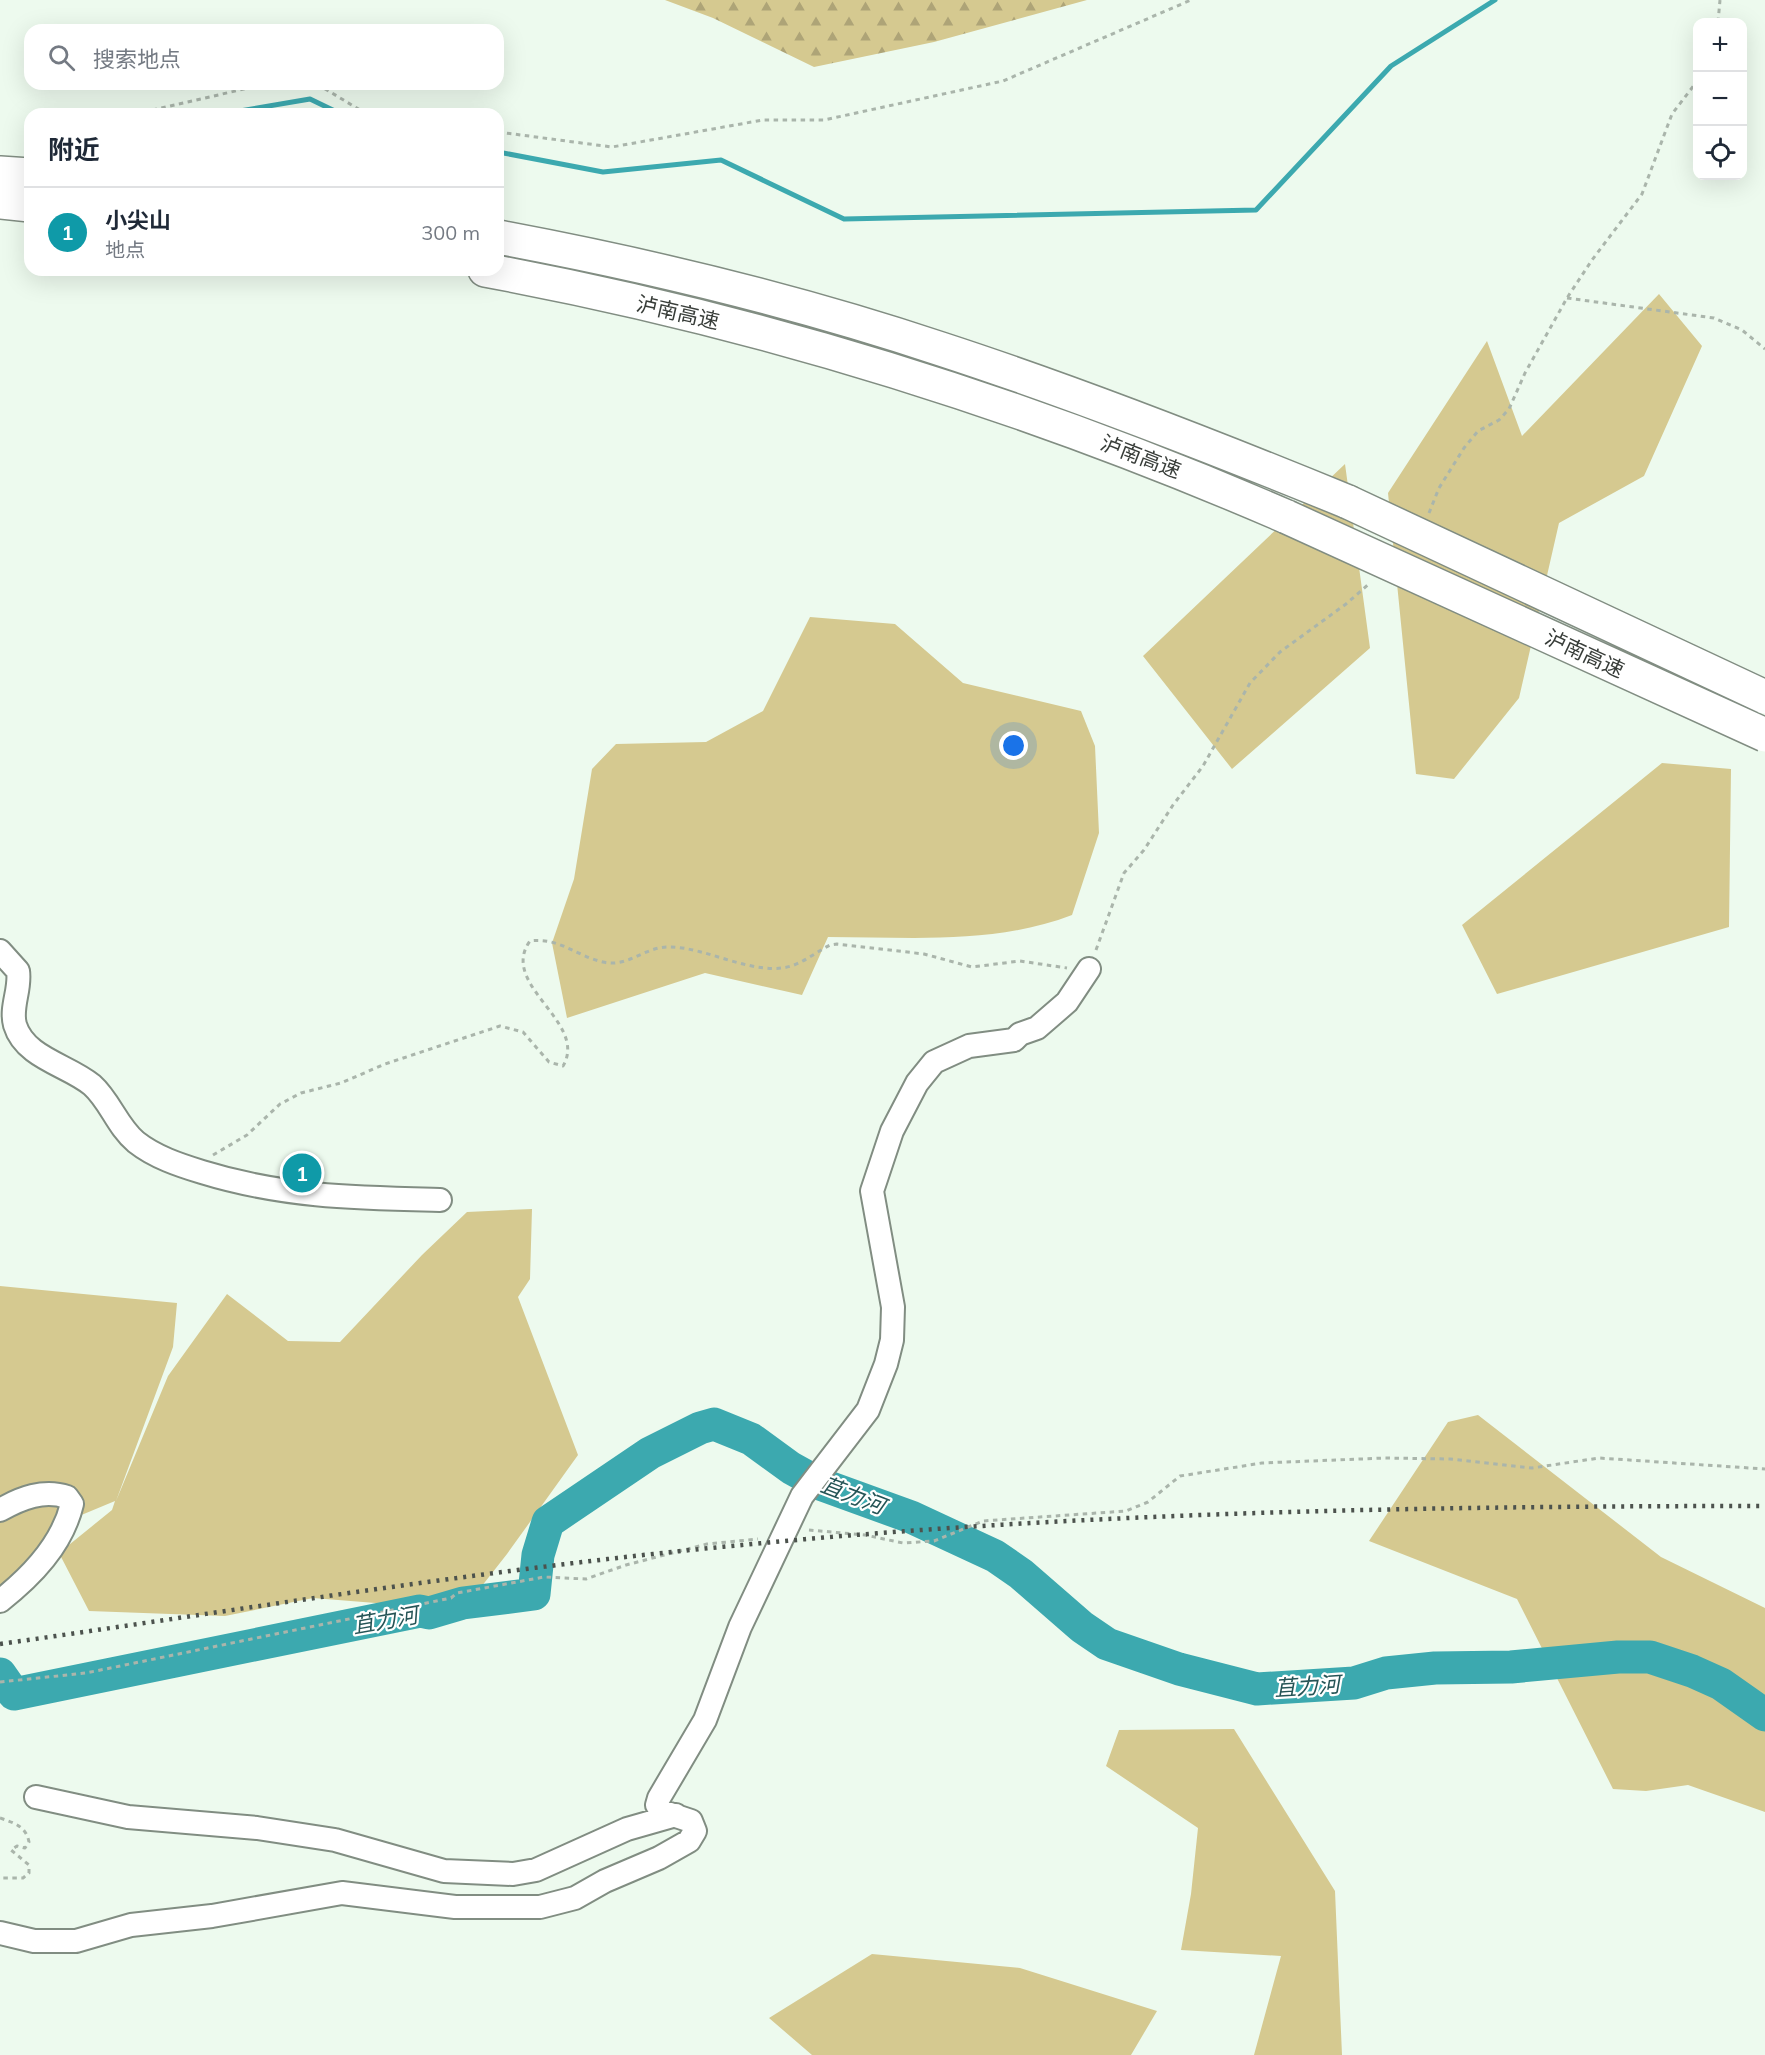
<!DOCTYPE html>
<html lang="zh">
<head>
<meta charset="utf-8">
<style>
	body { margin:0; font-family:Mulish,"Noto Sans SC",sans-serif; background:#f6f6f7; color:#1f2937 }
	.controls { position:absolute; right:18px; top:18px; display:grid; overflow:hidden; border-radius:12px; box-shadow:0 6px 24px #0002 }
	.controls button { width:54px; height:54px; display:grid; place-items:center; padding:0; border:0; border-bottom:2px solid #e0e1e3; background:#fff; color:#1f2937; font:30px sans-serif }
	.you { position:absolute; left:1014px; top:746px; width:21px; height:21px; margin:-15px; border:4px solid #fff; border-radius:50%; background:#1a73e8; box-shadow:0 0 0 9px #1a73e833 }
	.badge { display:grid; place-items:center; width:39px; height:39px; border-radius:50%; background:#ea580c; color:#fff; font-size:20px; font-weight:700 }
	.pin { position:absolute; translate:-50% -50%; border:3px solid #fff; box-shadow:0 2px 6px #0006 }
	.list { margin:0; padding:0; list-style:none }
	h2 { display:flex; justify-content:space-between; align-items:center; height:78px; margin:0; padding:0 24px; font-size:26px }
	h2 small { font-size:20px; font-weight:400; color:#747a83 }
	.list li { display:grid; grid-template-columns:39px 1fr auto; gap:18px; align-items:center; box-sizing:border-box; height:90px; padding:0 24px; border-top:2px solid #e0e1e3 }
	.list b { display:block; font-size:22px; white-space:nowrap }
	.list p { margin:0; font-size:20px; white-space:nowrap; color:#747a83 }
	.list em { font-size:20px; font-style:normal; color:#747a83 }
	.icon { flex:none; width:33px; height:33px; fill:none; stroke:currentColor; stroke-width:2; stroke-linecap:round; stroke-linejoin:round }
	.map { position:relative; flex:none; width:1765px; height:2055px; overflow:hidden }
	.search { position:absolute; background:#fff; box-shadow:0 6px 24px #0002; left:24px; top:24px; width:480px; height:66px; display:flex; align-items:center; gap:15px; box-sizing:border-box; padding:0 21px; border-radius:18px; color:#747a83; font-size:22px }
	.panel { position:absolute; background:#fff; box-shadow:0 6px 24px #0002; left:24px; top:108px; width:480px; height:168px; border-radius:18px }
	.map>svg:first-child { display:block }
	.green { fill:#d5c990 }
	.forest { fill:url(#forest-firs) }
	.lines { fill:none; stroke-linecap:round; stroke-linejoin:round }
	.stream { stroke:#3ca9af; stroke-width:5 }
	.river { stroke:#3ca9af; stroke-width:33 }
	.minor-casing { stroke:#818d82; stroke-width:26 }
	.highway-casing { stroke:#818d82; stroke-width:36 }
	.path { stroke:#aab5ab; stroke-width:3; stroke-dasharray:4.5 4.5; stroke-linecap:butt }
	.minor { stroke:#fff; stroke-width:22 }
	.highway { stroke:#fff; stroke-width:33 }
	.rail { stroke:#4c524d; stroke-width:4.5; stroke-dasharray:3 6; stroke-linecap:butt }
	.highway-bridge-casing { stroke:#818d82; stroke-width:36; stroke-linecap:butt }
	.highway-bridge { stroke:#fff; stroke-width:33 }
	.labels { text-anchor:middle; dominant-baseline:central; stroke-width:4.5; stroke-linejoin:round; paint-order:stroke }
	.street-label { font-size:21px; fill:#383d39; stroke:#fff }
	.water-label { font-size:22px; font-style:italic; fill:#255456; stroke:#fff }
</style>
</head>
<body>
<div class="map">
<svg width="1765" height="2055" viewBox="0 0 1765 2055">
	<defs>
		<pattern id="forest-firs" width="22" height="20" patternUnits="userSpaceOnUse" patternTransform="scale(1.5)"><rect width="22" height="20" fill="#d5c990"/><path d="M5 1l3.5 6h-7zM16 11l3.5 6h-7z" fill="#aea477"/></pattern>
	</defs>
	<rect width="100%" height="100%" fill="#edfaee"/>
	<path class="green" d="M 1659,294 L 1702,346 L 1644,476 L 1559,523 L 1519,698 L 1454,779 L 1416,774 L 1388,493 L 1487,341 L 1522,436 Z
		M 1345,464 L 1370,648 L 1232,769 L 1143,656 Z
		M 810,617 L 895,624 L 963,683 L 1081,711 L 1095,746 L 1099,833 L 1072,915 C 994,945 910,937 828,937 L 802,995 L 705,973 L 567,1018 L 552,943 L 574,879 L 592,769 L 616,744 L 706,742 L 763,711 Z
		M 1662,763 L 1731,769 L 1729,927 L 1497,994 L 1462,925 Z
		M 532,1209 L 530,1279 L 518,1297 L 578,1455 L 507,1554 L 463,1610 L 313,1598 L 225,1616 L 89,1611 L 59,1553 L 112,1510 L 115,1501 L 67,1521 L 0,1596 L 0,1286 L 177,1303 L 173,1347 L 116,1501 L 168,1376 L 227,1294 L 288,1341 L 340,1342 L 422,1255 L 467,1212 Z
		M 1478,1415 L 1661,1557 L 1765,1608 L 1765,1812 L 1688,1785 L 1646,1791 L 1613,1789 L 1517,1599 L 1369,1541 L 1448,1422 Z
		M 1234,1729 L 1335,1891 L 1342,2055 L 1254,2055 L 1281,1956 L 1181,1950 L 1191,1894 L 1198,1828 L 1106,1766 L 1119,1730 Z
		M 872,1954 L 1020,1968 L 1157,2011 L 1131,2055 L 812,2055 L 769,2018 Z"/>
	<path class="forest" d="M 665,0 L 1087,0 L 934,42 L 814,67 L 713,18 Z"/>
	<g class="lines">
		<path class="stream" d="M 222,114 L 310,99 L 341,114
			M 498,152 L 603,172 L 721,160 L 844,219 L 1256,210 L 1391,66 L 1495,0"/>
		<path class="river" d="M 0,1674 L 14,1694 L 420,1611 L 429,1613 L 463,1603 L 534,1594 L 538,1555 L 548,1522 L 650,1453 L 700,1428 L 714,1424 L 751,1439 L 791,1468 L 820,1484 L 911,1517 L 995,1556 L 1021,1574 L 1082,1627 L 1107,1644 L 1179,1669 L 1257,1689 L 1354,1683 L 1386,1673 L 1435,1668 L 1511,1667 L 1618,1657 L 1650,1657 L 1692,1671 L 1721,1684 L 1765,1715"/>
		<defs>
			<path id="minor" d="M 0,951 L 18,971 C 21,989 10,1007 15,1025 C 25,1058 68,1065 92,1085 C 110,1101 117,1126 136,1142 C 155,1157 179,1165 202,1172 C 283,1197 356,1198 440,1200
				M 0,1510 C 21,1498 44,1489 67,1497 L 72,1504 C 62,1545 32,1576 0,1601
				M 36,1797 L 128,1817 L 257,1828 L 335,1840 L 444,1871 L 513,1874 L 536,1870 L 627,1829 L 676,1815
				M 0,1933 L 34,1941 L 76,1941 L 131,1925 L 212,1916 L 342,1893 L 455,1907 L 540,1907 L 575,1898 L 605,1881 L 659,1858 L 689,1841 L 695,1831 L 691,1821 L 661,1811 L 657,1805 L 659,1798 L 705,1720 L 740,1627 L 802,1496 L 868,1410 L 886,1364 L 892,1340 L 893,1307 L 872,1191 L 892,1131 L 917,1083 L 934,1062 L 969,1046 L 1014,1040 L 1020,1034 L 1037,1028 L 1067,1002 L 1089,969"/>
			<path id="highway" d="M 0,173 L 30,175
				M 0,202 L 30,205
				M 498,237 C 648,265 797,301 941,349 C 1079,394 1214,447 1348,502
				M 485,270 C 761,321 1029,405 1287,517"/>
		</defs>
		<use href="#minor" class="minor-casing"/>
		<use href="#highway" class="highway-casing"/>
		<path class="path" d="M 1718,22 L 1720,0
			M 317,84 L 365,113 L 372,114
			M 135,114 L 266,84
			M 498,132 L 612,147 L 763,120 L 824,120 L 1003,81 L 1191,0
			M 1567,298 L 1714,318 L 1742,330 L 1765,349
			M 1429,513 L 1439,488 L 1464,448 L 1478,431 L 1499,420 L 1509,409 L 1525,373 L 1567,298 L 1592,260 L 1642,194 L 1672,114 L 1698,80
			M 1096,950 L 1124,873 L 1144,850 L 1173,805 L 1203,766 L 1250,683 L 1280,652 L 1346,604 L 1370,583
			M 213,1155 L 247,1135 L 280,1104 L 301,1093 L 341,1083 L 385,1064 L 500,1026 L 523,1032 L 549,1062 L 563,1066 C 589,1022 498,985 530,941 C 559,937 576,956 603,962 C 628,968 644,947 668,947 C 706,946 757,979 794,965 C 807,960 818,951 830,945 L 837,944 L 924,954 L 972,967 L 1020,961 L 1067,968
			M 809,1530 L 865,1535 L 903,1543 L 934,1541 L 983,1521 L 1126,1511 L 1148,1502 L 1180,1476 L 1262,1463 L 1385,1458 L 1450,1459 L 1532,1468 L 1599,1458 L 1765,1469
			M 0,1682 L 86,1673 L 451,1598 L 457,1593 L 544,1577 L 586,1579 L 626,1565 L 707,1544 L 758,1539
			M 0,1818 C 14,1823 26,1826 29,1842 L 25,1848 L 17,1846 L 11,1850 L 29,1865 L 29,1873 L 23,1878 L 0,1878"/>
		<use href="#minor" class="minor"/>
		<use href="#highway" class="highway"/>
		<path class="rail" d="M 0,1644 C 247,1609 493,1568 742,1545 C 1082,1512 1424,1506 1765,1506"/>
		<defs>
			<path id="highway-bridge" d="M 1348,502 L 1765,697
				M 1287,517 L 1765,735"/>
		</defs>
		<use href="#highway-bridge" class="highway-bridge-casing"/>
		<use href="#highway-bridge" class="highway-bridge"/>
	</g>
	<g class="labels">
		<g class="street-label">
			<text transform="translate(678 312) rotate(13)">泸南高速</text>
			<text transform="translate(1141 456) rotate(21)">泸南高速</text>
			<text transform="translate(1585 653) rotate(25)">泸南高速</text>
		</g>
		<g class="water-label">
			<text transform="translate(853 1495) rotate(21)">苴力河</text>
			<text transform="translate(385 1620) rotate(-10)">苴力河</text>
			<text transform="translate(1307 1686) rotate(-4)">苴力河</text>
		</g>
	</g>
</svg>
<div class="controls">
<button>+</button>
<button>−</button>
<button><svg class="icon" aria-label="locate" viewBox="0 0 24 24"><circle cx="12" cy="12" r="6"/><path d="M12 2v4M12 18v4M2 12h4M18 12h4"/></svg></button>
</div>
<div class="you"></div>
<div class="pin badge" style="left:302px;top:1173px;background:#0f9aa8">1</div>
<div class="search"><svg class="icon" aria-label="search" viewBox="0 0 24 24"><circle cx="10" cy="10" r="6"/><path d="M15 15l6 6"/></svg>搜索地点</div>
<section class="panel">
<h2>附近<small></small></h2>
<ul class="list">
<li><span class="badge" style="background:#0f9aa8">1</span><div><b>小尖山</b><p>地点</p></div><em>300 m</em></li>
</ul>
</section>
</div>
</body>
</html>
